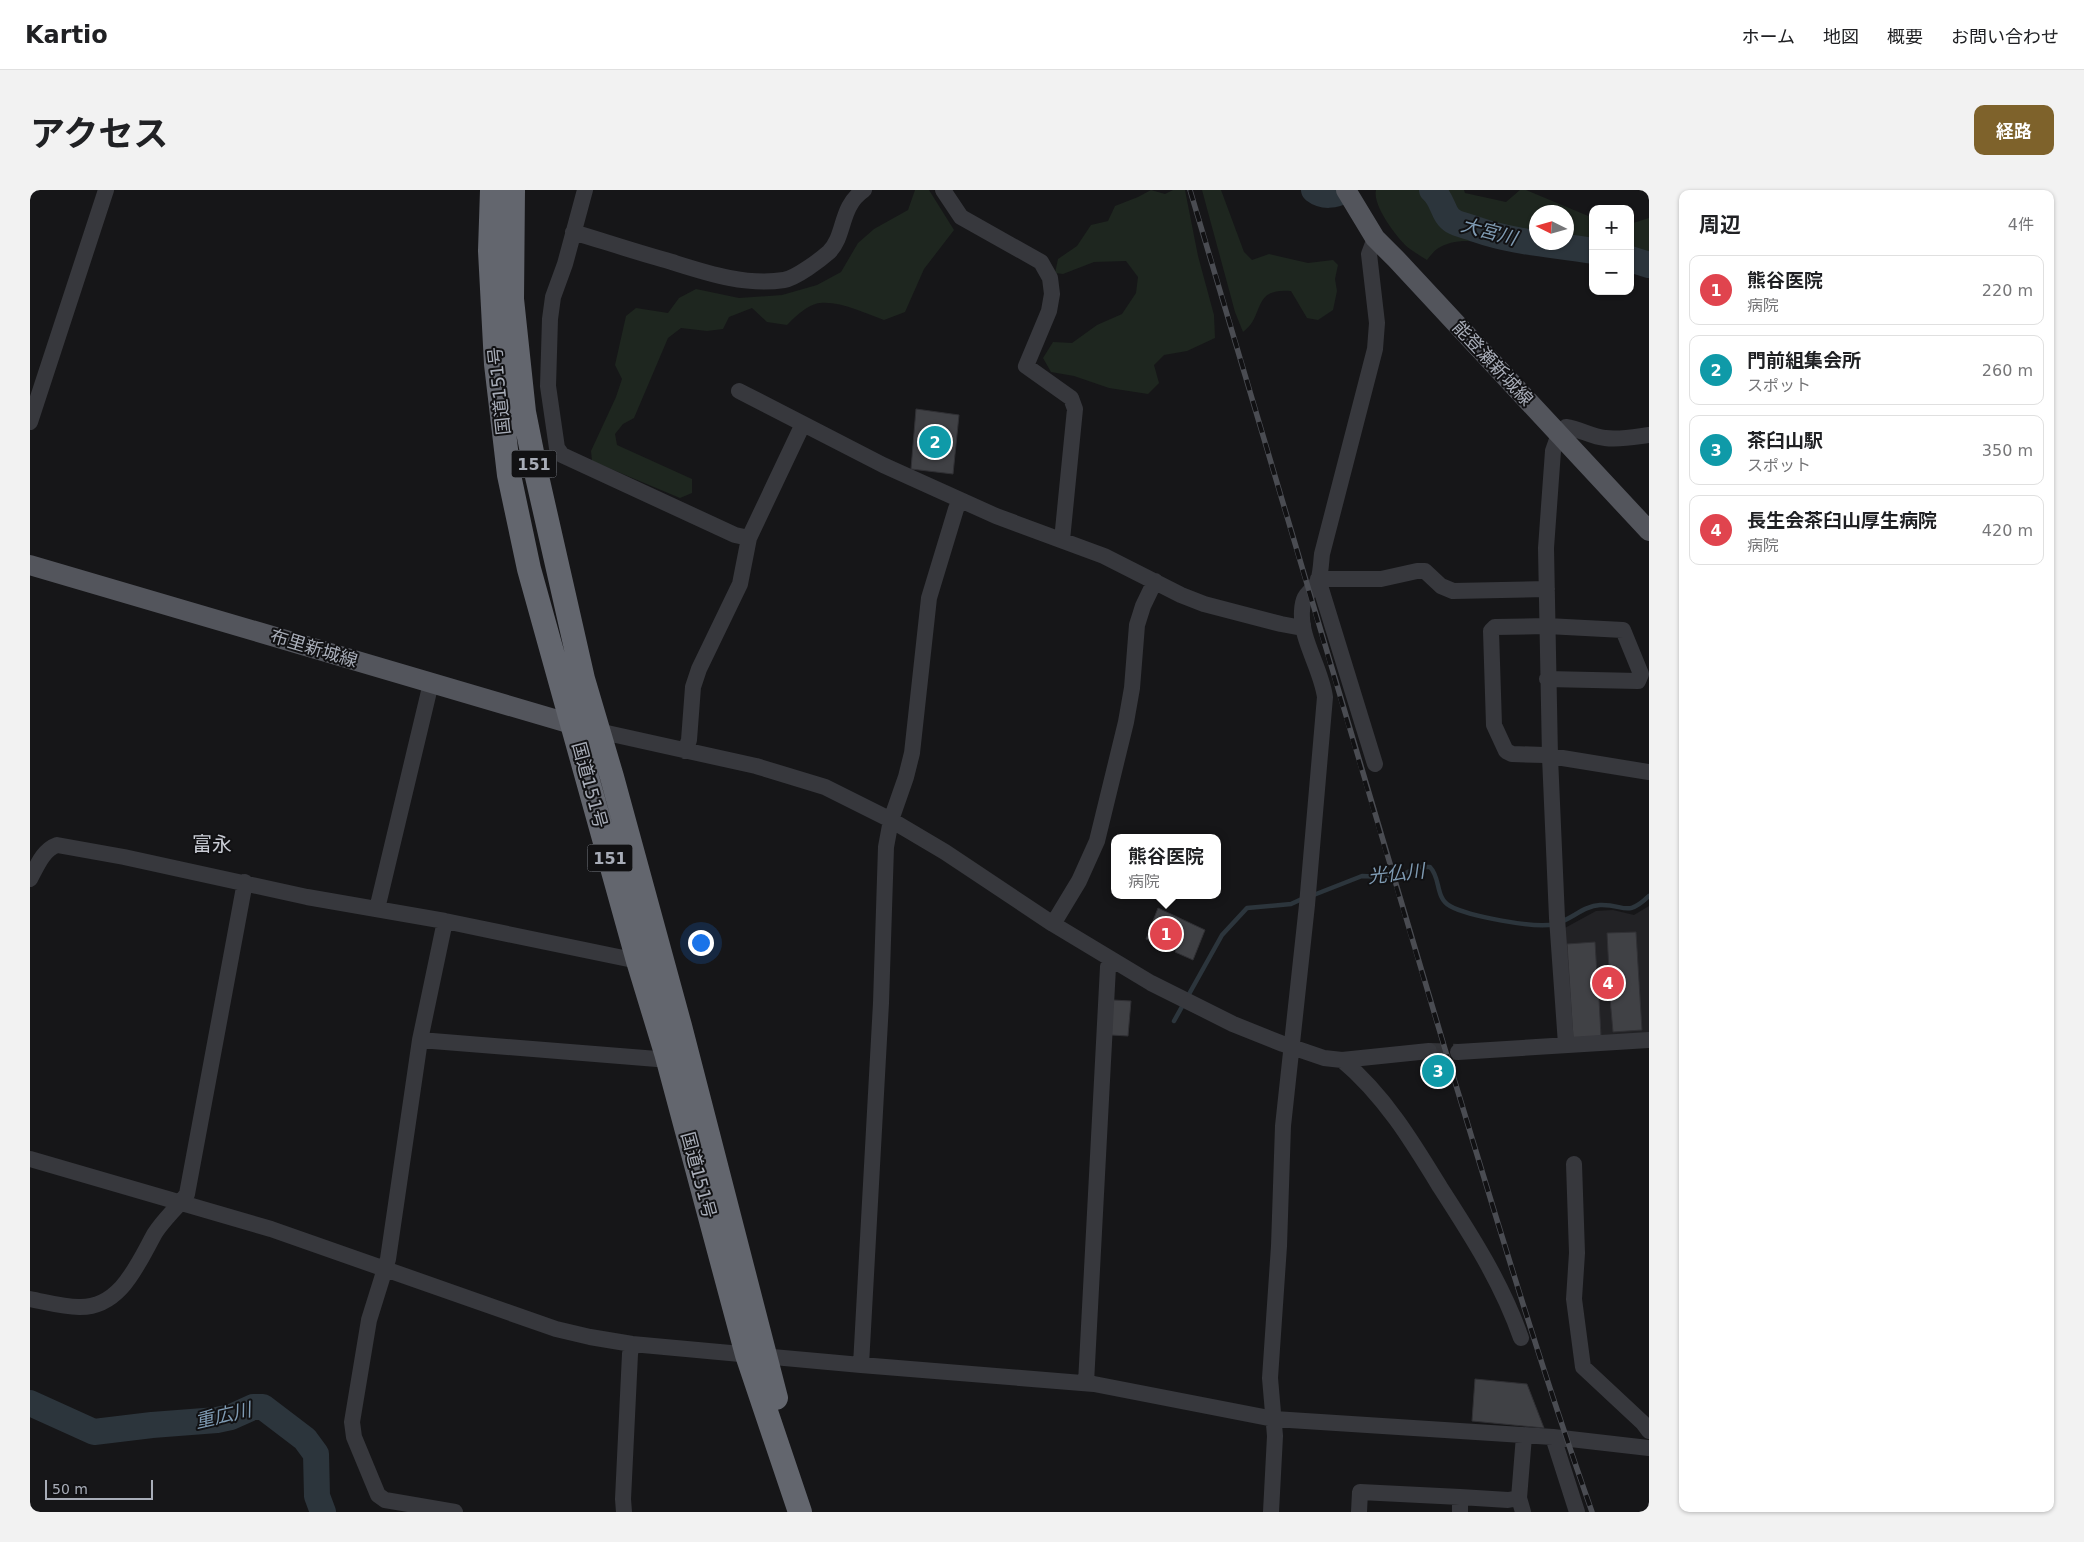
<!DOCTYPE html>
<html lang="ja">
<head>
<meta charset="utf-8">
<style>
	body { margin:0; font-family:"DejaVu Sans","Noto Sans JP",sans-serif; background:#f2f2f2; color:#202124 }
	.controls { position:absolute; right:15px; top:15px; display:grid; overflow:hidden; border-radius:10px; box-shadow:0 1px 4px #0004 }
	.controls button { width:45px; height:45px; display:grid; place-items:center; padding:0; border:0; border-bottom:1px solid #e0e0e0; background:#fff; color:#202124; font:25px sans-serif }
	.compass { position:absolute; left:1499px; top:15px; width:45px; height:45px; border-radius:50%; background:#fff; box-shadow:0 1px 4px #0004; rotate:275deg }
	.scale { position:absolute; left:15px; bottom:12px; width:108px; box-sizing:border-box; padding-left:5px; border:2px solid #a8adb8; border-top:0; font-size:14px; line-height:18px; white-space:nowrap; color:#a8adb8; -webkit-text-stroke:4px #111113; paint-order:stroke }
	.you { position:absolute; left:670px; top:752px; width:18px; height:18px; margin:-12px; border:4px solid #fff; border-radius:50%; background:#1a73e8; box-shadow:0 0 0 8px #1a73e833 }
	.badge { display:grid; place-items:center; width:32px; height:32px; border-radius:50%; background:#7e622b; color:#fff; font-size:16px; font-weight:700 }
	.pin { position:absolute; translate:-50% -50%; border:2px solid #fff; box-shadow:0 1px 5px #0006 }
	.popup { position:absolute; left:1081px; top:644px; width:110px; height:65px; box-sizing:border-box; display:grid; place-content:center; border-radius:10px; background:#fff; filter:drop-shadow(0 1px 4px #0005); font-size:16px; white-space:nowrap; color:#757577 }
	.popup b { font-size:19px; color:#202124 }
	.popup::after { content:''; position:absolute; left:50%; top:100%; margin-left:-10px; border:10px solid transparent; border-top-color:#fff }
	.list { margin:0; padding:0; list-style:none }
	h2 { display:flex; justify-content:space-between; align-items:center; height:65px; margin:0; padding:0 20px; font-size:21px }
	h2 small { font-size:16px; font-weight:400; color:#757577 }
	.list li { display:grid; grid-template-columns:32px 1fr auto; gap:15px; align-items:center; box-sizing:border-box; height:70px; margin:0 10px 10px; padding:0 10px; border:1px solid #e0e0e0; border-radius:10px }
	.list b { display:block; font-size:19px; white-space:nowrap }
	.list p { margin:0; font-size:16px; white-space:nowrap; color:#757577 }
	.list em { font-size:16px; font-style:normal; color:#757577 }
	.map { position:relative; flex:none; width:1619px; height:1322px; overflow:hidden; border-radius:10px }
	header { display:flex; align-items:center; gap:30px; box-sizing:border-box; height:70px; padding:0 25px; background:#fff; border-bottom:1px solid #e0e0e0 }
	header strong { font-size:24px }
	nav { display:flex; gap:28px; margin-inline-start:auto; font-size:18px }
	.intro { display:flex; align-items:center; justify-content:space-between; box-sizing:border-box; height:120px; padding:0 30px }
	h1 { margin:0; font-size:35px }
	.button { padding:12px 22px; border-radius:10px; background:#7e622b; color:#fff; font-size:18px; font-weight:700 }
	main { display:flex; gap:30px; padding:0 30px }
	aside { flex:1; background:#fff; border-radius:10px; box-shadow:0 1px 4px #0004 }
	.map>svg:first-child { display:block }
	.built { fill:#222225 }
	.green { fill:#1e261f; fill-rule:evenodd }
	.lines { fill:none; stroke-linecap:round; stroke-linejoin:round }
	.stream { stroke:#2c353c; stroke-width:4.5 }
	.river { stroke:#2c353c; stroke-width:26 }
	.building { fill:#404145; stroke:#303034 }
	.minor-tunnel { stroke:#333438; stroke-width:16; stroke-dasharray:16 8; stroke-linecap:butt }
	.minor { stroke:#37383d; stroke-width:16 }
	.major { stroke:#53555c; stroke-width:20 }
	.highway { stroke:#63666e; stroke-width:24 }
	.rail-casing { stroke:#4a4c52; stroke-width:5.5 }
	.rail { stroke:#111113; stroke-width:4; stroke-dasharray:11; stroke-linecap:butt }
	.labels { text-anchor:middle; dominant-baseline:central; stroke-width:4; stroke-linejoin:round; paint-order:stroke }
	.shield { fill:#111113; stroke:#7b7e86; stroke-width:1 }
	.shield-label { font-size:16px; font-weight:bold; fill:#a8adb8 }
	.street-label { font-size:18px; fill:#a8adb8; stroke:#111113 }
	.water-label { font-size:19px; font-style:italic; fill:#7f9bb3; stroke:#111113 }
	.quarter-label { font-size:20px; fill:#c9ccd4; stroke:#111113 }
</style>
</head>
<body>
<header>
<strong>Kartio</strong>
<nav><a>ホーム</a><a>地図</a><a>概要</a><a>お問い合わせ</a></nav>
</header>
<div class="intro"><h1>アクセス</h1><a class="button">経路</a></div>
<main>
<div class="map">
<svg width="1619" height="1322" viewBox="0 0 1619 1322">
	<rect width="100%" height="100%" fill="#161618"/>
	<path class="built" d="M 1619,716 L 1619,846 L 1540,850 L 1533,739 L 1566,721 L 1583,720 L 1604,725 Z"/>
	<path class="green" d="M 885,0 L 899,0 L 924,40 L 894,79 L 875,122 L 854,130 C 834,123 811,111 790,113 C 778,114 765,127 757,135 L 737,132 L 722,118 L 699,127 L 693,139 L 677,141 L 651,138 L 638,148 L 604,228 L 593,234 L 585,244 L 587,255 L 662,289 L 662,303 L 650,308 L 562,271 L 561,261 L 586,207 L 592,189 L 585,175 L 596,126 L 606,118 L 638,123 L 649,108 L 666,99 L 709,108 L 752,105 L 787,95 L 811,82 L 828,53 L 844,39 L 878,20 Z
		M 1121,0 L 1135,4 L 1143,0 L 1155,0 L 1168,66 L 1184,125 L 1185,148 L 1157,161 L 1134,165 L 1124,175 L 1129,193 L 1118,204 L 1079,198 L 1044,186 L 1021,182 L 1013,168 L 1023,152 L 1042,153 L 1067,135 L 1092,124 L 1106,103 L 1108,87 L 1096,71 L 1064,72 L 1033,84 L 1025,83 L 1028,69 L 1047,56 L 1061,35 L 1078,31 L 1085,16 L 1108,7 Z
		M 1172,0 L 1191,0 L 1214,62 L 1222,70 L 1239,64 L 1278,73 L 1303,70 L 1308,75 L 1305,89 L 1307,101 L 1303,120 L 1288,130 L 1277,128 L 1261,101 C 1221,97 1235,127 1213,142 L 1205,122 Z
		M 1346,0 L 1434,0 L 1435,3 L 1476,12 L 1490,0 L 1496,0 L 1563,28 L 1563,56 C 1545,54 1540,66 1527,66 C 1492,67 1439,37 1407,59 C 1404,61 1400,66 1397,70 C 1391,66 1385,63 1380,59 C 1368,50 1342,15 1346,0 ZM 1536,22 L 1536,52 L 1506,52 L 1506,22 Z
		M 1619,28 L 1619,67 L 1600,62 L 1600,34 Z"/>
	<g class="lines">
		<path class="stream" d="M 1281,706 L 1332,686 L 1355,687 L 1371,685 L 1389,677 L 1400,677 C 1411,688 1405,708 1420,716 C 1438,726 1505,739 1525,734 C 1541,730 1553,716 1570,715 C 1595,714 1596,728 1619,706
			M 1144,831 L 1192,745 L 1217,718 L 1261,714 L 1274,708"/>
		<path class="river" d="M 1284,0 C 1293,7 1305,6 1314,0
			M 1402,0 C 1413,9 1413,26 1423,31 C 1429,35 1438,36 1445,39 C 1485,53 1521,54 1563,61
			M 1600,69 L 1619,75
			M 0,1213 L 64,1242 L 122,1235 L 187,1230 L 201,1227 L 223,1217 L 233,1217 L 275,1249 L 286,1264 L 287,1306 L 293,1322"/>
	</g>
	<path class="building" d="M 886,219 L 929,225 L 923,284 L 881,279 Z
		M 1128,718 L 1175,740 L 1163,770 L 1145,762 L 1150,751 L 1138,747 L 1133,757 L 1116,749 Z
		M 1606,742 L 1612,840 L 1583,842 L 1580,808 L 1569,809 L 1571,846 L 1543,848 L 1537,754 L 1565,752 L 1568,802 L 1580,801 L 1577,743 Z
		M 1083,810 L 1101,811 L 1098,846 L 1081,845 Z
		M 1414,875 L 1416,884 L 1402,888 L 1399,879 Z
		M 1445,1189 L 1497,1194 L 1514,1238 L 1442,1231 Z"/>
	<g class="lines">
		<path class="minor-tunnel" d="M 1399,861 L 1428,862"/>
		<path class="minor" d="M 555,0 L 535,74 L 523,107 L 520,129 L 518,196 L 527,258 L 532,265 L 705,345 L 719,348
			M 913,0 L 931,27 L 1011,72 L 1020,88 L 1022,104 L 1019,121 L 996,176 L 1041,208 L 1045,219 L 1032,350
			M 543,42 C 576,52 609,63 642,72 C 677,83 716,96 754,90 C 766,88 790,70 799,62 C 816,45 809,17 834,0
			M 709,201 L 853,275 L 966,326 L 1074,366 L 1151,405 L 1174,414 L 1251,434 L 1267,437 L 1273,435
			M 0,232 L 76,0
			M 1517,489 L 1608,491 L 1611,484 L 1593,440 L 1517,436 L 1465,437 L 1461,441 L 1464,535 L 1476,561 L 1482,564 L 1514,565 L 1619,582
			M 568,541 L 726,576 L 795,597 L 861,630 L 915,662 L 1023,734 L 1121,793 L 1203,834 L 1253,854 L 1294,868 L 1312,870 L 1399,861
			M 655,561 L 659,550 L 663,497 L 669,479 L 710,394 L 719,348 L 773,234
			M 1345,574 L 1288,389 L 1351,389 L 1387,381 L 1395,381 L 1411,396 L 1423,401 L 1517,399
			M 0,689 C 7,676 13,660 27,655 L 94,667 L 277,707 L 415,731 L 608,771
			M 347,719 L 401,493
			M 415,731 L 390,850 L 358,1069 L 339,1130 L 322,1232 L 324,1247 L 348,1305 L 355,1310 L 425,1322
			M 1023,734 L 1049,691 L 1067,651 L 1096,532 L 1102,498 L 1107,435 L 1113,416 L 1125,391
			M 390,850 L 627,869 L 636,863
			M 1536,854 L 1527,728 L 1520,567 L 1516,358 L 1523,261 L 1529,244 L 1536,237 C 1550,239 1562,247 1575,248 C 1590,250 1604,247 1619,245
			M 1428,862 L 1619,850
			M 1312,870 C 1354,905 1382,951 1410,997 C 1441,1045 1472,1093 1491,1148
			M 0,969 L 241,1039 L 526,1139 L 560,1147 L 602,1154 L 831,1175 L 1064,1194 L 1244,1229 L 1523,1247 L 1619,1258
			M 1544,974 L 1547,1063 L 1544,1109 L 1553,1177 L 1613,1233 L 1619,1241
			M 0,1109 C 16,1112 33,1117 49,1117 C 91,1118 108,1073 125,1043 C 134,1029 147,1018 157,1004 L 215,692
			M 831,1175 L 851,813 L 856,657 L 861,630 L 876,587 L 882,563 L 899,408 L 926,319 L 930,310
			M 1056,1193 L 1078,777 L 1080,769
			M 1523,1247 L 1547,1322
			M 1430,1307 L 1478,1310 L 1489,1308
			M 594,1322 L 593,1309 L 600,1164 L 602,1154
			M 1241,1322 L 1245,1246 L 1240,1188 L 1249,1056 L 1253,936 L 1277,715 L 1295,507 C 1291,478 1270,449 1272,421 C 1273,401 1281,404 1288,391 C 1291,383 1291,372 1292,364 L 1345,159 L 1347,133 L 1339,64 L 1345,48
			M 1329,1322 L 1330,1302 L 1430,1307 L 1430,1322
			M 1493,1322 L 1489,1308 L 1494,1246"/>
		<path class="major" d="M 1316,0 L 1345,48 L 1366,69 L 1619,341
			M 0,375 L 555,538"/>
		<path class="highway" d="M 462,0 L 460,61 L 466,174 L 479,285 L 499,379 L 608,771 L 636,863 L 717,1165 L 770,1322
			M 483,0 L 482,109 L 494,222 L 506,282 L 553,489 L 582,587 L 650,836 L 746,1208"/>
		<defs>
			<path id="rail" d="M 1160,0 C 1246,286 1328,573 1415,859 C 1462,1014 1508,1169 1562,1322"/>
		</defs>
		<use href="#rail" class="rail-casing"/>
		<use href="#rail" class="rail"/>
	</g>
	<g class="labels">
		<g class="shield">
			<rect x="481.5" y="260.5" width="45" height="27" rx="4"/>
			<rect x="557.5" y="654.5" width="45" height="27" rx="4"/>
		</g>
		<g class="shield-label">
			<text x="504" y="274">151</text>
			<text x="580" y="668">151</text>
		</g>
		<g class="street-label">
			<text transform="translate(1463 173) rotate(47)">能登瀬新城線</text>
			<text transform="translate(469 201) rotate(-96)">国道151号</text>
			<text transform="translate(284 458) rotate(17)">布里新城線</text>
			<text transform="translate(560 595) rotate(75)">国道151号</text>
			<text transform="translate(669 985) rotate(75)">国道151号</text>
		</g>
		<g class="water-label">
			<text transform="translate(1459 41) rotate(15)">大宮川</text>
			<text transform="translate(1366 683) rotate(-6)">光仏川</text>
			<text transform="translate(193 1225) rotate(-13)">重広川</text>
		</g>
		<g class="quarter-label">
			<text x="182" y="654">富永</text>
		</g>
	</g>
</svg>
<div class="controls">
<button>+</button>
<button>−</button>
</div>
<svg class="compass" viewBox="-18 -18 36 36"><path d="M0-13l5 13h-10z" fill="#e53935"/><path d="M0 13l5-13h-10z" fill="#757577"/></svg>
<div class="scale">50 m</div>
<div class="you"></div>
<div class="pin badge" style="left:1136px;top:744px;background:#e0444e">1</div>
<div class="popup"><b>熊谷医院</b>病院</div>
<div class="pin badge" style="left:905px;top:252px;background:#0f9aa8">2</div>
<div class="pin badge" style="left:1408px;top:881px;background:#0f9aa8">3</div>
<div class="pin badge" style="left:1578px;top:793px;background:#e0444e">4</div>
</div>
<aside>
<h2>周辺<small>4件</small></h2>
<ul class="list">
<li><span class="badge" style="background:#e0444e">1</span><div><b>熊谷医院</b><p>病院</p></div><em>220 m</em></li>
<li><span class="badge" style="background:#0f9aa8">2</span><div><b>門前組集会所</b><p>スポット</p></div><em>260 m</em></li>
<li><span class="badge" style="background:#0f9aa8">3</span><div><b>茶臼山駅</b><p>スポット</p></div><em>350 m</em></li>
<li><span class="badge" style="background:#e0444e">4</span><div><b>長生会茶臼山厚生病院</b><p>病院</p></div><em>420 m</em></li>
</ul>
</aside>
</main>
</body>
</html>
